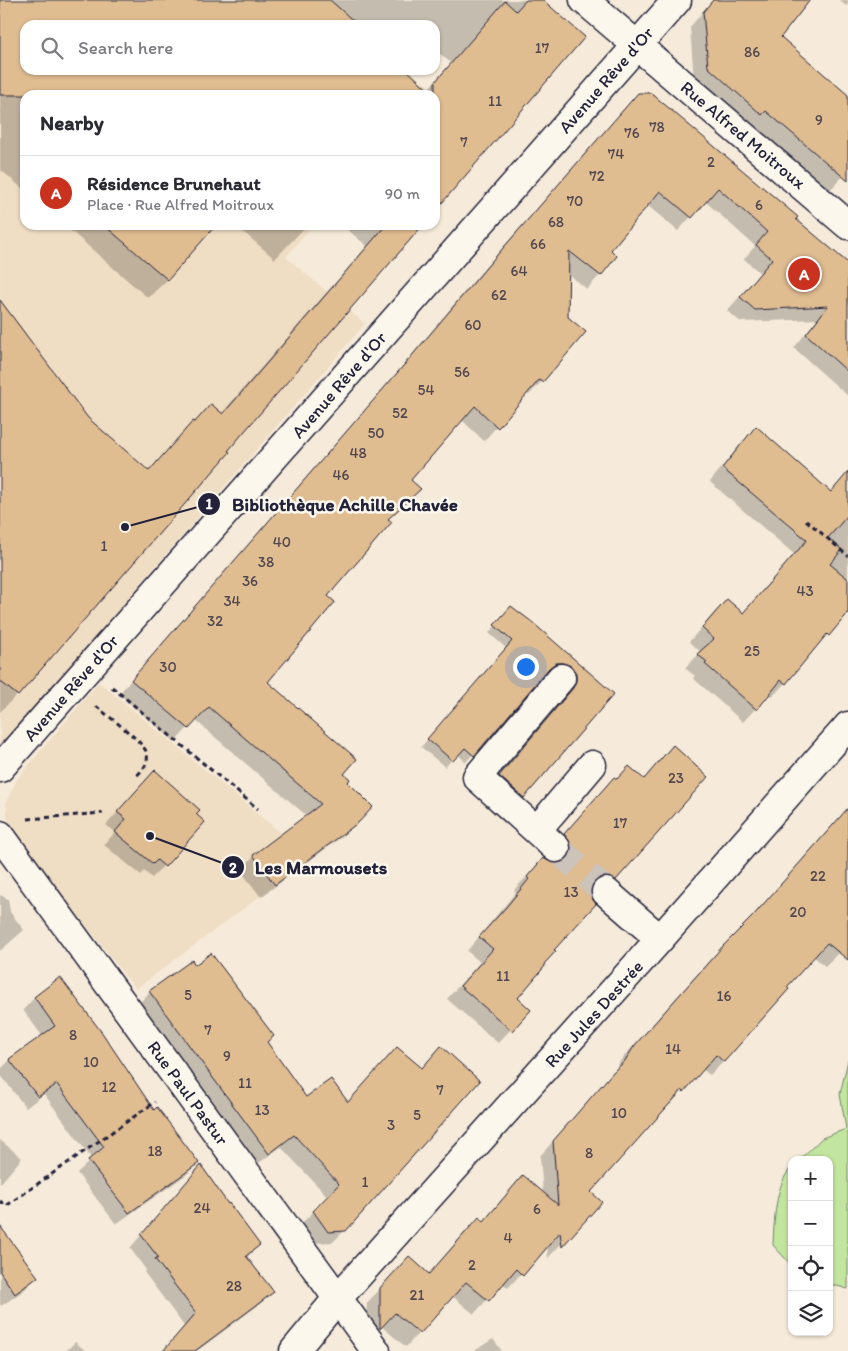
<!DOCTYPE html>
<html lang="en">
<head>
<meta charset="utf-8">
<style>
	body { margin:0; font-family:Itim,sans-serif; background:#f2f2f3; color:#2b2b33 }
	.controls { position:absolute; right:15px; bottom:15px; display:grid; overflow:hidden; border-radius:10px; box-shadow:0 1px 4px #0004 }
	.controls button { width:45px; height:45px; display:grid; place-items:center; padding:0; border:0; border-bottom:1px solid #e1e1e2; background:#fff; color:#2b2b33; font:25px sans-serif }
	.you { position:absolute; left:525px; top:666px; width:18px; height:18px; margin:-12px; border:4px solid #fff; border-radius:50%; background:#1a73e8; box-shadow:0 0 0 8px #1a73e833 }
	.badge { display:grid; place-items:center; width:32px; height:32px; border-radius:50%; background:#c8321e; color:#fff; font-size:16px; font-weight:700 }
	.pin { position:absolute; translate:-50% -50%; border:2px solid #fff; box-shadow:0 1px 5px #0006 }
	.list { margin:0; padding:0; list-style:none }
	h2 { display:flex; justify-content:space-between; align-items:center; height:65px; margin:0; padding:0 20px; font-size:21px }
	h2 small { font-size:16px; font-weight:400; color:#7c7c81 }
	.list li { display:grid; grid-template-columns:32px 1fr auto; gap:15px; align-items:center; box-sizing:border-box; height:75px; padding:0 20px; border-top:1px solid #e1e1e2 }
	.list b { display:block; font-size:19px; white-space:nowrap }
	.list p { margin:0; font-size:16px; white-space:nowrap; color:#7c7c81 }
	.list em { font-size:16px; font-style:normal; color:#7c7c81 }
	.icon { flex:none; width:28px; height:28px; fill:none; stroke:currentColor; stroke-width:2; stroke-linecap:round; stroke-linejoin:round }
	.map { position:relative; flex:none; width:848px; height:1351px; overflow:hidden }
	.search { position:absolute; background:#fff; box-shadow:0 1px 4px #0004; left:20px; top:20px; width:420px; height:55px; display:flex; align-items:center; gap:12px; box-sizing:border-box; padding:0 18px; border-radius:15px; color:#7c7c81; font-size:19px }
	.panel { position:absolute; background:#fff; box-shadow:0 1px 4px #0004; left:20px; top:90px; width:420px; height:140px; border-radius:15px }
	.map>svg:first-child { display:block }
	.built { fill:#efddc4 }
	.green { fill:#c2e59f; stroke:#72846d }
	.shadow { fill:#0003; fill-rule:evenodd }
	.building { fill:#e0bc91; stroke:#22223b }
	.lines { fill:none; stroke-linecap:round; stroke-linejoin:round }
	.minor-tunnel { stroke:#ccc3ba; stroke-width:28; stroke-dasharray:28 14; stroke-linecap:butt }
	.minor-casing { stroke:#22223b; stroke-width:31 }
	.path { stroke:#22223b; stroke-width:3; stroke-dasharray:5 4; stroke-linecap:butt }
	.minor { stroke:#fbf7ec; stroke-width:28 }
	.labels { text-anchor:middle; dominant-baseline:central; stroke-width:5; stroke-linejoin:round; paint-order:stroke }
	.number-label { font-size:15px; fill:#524850 }
	.street-label { font-size:18px; fill:#22223b; stroke:#fbf7ec }
	.leader { fill:none; stroke:#22223b; stroke-width:2 }
	.callout-dot { fill:#22223b; stroke:#fbf7ec; stroke-width:2 }
	.mark-label { font-size:15px; text-anchor:middle; font-weight:bold; fill:#fff }
	.callout-label { font-size:19px; text-anchor:middle; font-weight:bold; fill:#22223b; stroke:#fbf7ec; stroke-width:5; stroke-linejoin:round; paint-order:stroke }
</style>
</head>
<body>
<div class="map">
<svg width="848" height="1351" viewBox="0 0 848 1351">
	<rect width="100%" height="100%" fill="#f6ebda"/>
	<filter id="ink" filterUnits="userSpaceOnUse"><feTurbulence type="fractalNoise" baseFrequency=".02" numOctaves="2"/><feDisplacementMap in="SourceGraphic" scale="10" xChannelSelector="R" yChannelSelector="G"/><feConvolveMatrix kernelMatrix="1 2 1 2 8 2 1 2 1" color-interpolation-filters="sRGB"/></filter>
	<g filter="url(#ink)">
		<path class="built" d="M 0,0 L 25,25 L 25,70 L 409,70 L 429,87 L 422,95 L 25,95 L 25,225 L 313,225 L 286,257 L 365,324 L 0,747 Z
			M 99,682 L 311,858 L 136,989 L 8,827 L 6,802 L 17,779 Z"/>
		<path class="green" d="M 848,1060 L 848,1289 L 829,1284 L 829,1160 L 799,1160 L 822,1138 L 846,1129 L 840,1094 Z
			M 792,1167 L 792,1266 L 773,1245 C 774,1223 775,1183 792,1167 Z"/>
		<path class="shadow" d="M 0,0 L 540,0 L 435,209 L 435,95 L 25,95 L 25,191 L 0,169 ZM 25,25 L 435,25 L 435,50 L 451,63 L 427,90 L 403,70 L 25,70 Z
			M 713,0 L 809,0 L 779,37 L 848,96 L 848,171 L 830,190 L 752,124 L 748,127 L 694,81 L 690,27 Z
			M 839,0 L 848,0 L 848,4 L 846,6 Z
			M 625,108 L 686,124 L 848,264 L 848,396 L 794,348 L 817,319 L 741,322 L 727,311 L 760,273 L 744,259 L 755,246 L 705,201 L 678,231 L 647,205 L 609,251 L 615,256 L 600,275 L 587,289 L 568,274 L 542,381 L 529,395 L 526,393 L 484,441 L 462,420 L 410,481 L 387,520 L 326,597 L 266,682 L 343,774 L 346,783 L 371,807 L 344,835 L 261,897 L 240,870 L 254,856 L 307,816 L 195,720 L 175,742 L 119,694 L 391,380 L 477,277 Z
			M 64,225 L 214,225 L 167,280 L 148,298 Z
			M 235,225 L 307,225 L 275,259 Z
			M 342,225 L 421,225 L 227,451 L 228,452 L 17,695 L 0,712 L 0,302 L 87,419 L 148,472 L 193,422 L 221,414 L 367,246 Z
			M 756,428 L 830,493 L 848,473 L 848,611 L 814,648 L 785,683 L 772,697 L 769,694 L 743,722 L 693,678 L 695,676 L 685,668 L 701,652 L 689,642 L 713,614 L 727,600 L 742,614 L 794,554 L 710,482 L 743,441 Z
			M 505,615 L 613,694 L 516,804 L 493,783 L 566,696 L 570,689 L 569,680 L 556,669 L 548,670 L 543,673 L 466,762 L 457,754 L 445,767 L 421,747 L 506,648 L 489,633 Z
			M 673,747 L 615,879 L 602,893 L 596,889 L 589,890 L 552,950 L 516,998 L 529,1010 L 498,1043 L 447,999 L 480,962 L 467,951 L 516,892 L 514,890 L 543,859 L 553,865 L 558,864 L 558,857 L 551,848 L 614,778 L 616,780 L 643,780 Z
			M 155,771 L 204,822 L 152,878 L 144,871 L 141,875 L 104,845 L 115,832 L 106,825 Z
			M 848,809 L 848,942 L 839,952 L 825,966 L 813,956 L 785,988 L 787,989 L 723,1062 L 710,1075 L 702,1069 L 683,1091 L 670,1105 L 669,1103 L 589,1193 L 600,1202 L 548,1258 L 547,1245 L 508,1288 L 502,1283 L 474,1314 L 452,1296 L 406,1347 L 381,1326 L 365,1342 L 367,1303 L 395,1272 L 428,1275 L 465,1232 L 479,1218 L 483,1222 L 523,1177 L 543,1194 L 540,1156 L 612,1075 L 621,1060 L 709,961 L 739,932 Z
			M 0,895 L 8,899 L 10,912 L 24,930 L 0,951 Z
			M 60,979 L 154,1111 L 197,1163 L 186,1175 L 116,1224 L 77,1173 L 92,1159 L 44,1094 L 26,1108 L 0,1074 L 0,1070 L 10,1060 L 43,1037 L 23,1010 L 34,998 Z
			M 150,992 L 266,1042 L 306,1099 L 347,1103 L 397,1048 L 345,1230 L 333,1242 L 315,1243 L 301,1224 L 328,1197 L 281,1147 L 256,1165 L 138,1004 Z
			M 0,1140 L 22,1158 L 0,1184 Z
			M 200,1167 L 227,1206 L 259,1245 L 246,1258 L 273,1292 L 260,1304 L 197,1351 L 163,1351 L 184,1326 L 144,1272 L 146,1270 L 130,1248 Z
			M 0,1229 L 37,1277 L 23,1291 L 1,1306 L 0,1304 Z
			M 493,1339 L 502,1351 L 474,1351 Z
			M 75,1342 L 86,1351 L 66,1351 Z"/>
		<path class="building" d="M 0,0 L 330,0 L 358,25 L 25,25 L 25,70 L 407,70 L 434,95 L 0,95 Z
			M 526,0 L 543,0 L 585,37 L 435,211 L 435,82 L 505,1 L 516,11 Z
			M 713,0 L 810,0 L 781,37 L 848,95 L 848,181 L 766,111 L 762,115 L 708,67 L 703,12 Z
			M 638,93 L 651,93 L 798,217 L 796,219 L 848,263 L 848,372 L 806,334 L 828,306 L 755,310 L 740,297 L 772,259 L 756,245 L 767,232 L 718,188 L 692,218 L 660,191 L 611,250 L 617,256 L 601,276 L 569,251 L 568,317 L 586,332 L 543,382 L 539,380 L 498,428 L 475,406 L 411,480 L 421,489 L 388,519 L 392,522 L 328,596 L 335,602 L 268,682 L 357,759 L 344,774 L 350,779 L 348,782 L 373,807 L 359,822 L 275,885 L 253,855 L 321,804 L 209,707 L 189,729 L 131,680 L 404,365 L 491,262 Z
			M 104,225 L 216,225 L 168,280 Z
			M 386,225 L 423,225 L 244,432 L 228,451 L 230,452 L 18,696 L 0,681 L 0,300 L 88,418 L 149,471 L 193,421 L 195,422 L 211,404 L 223,414 Z
			M 756,426 L 831,492 L 848,472 L 848,515 L 828,538 L 842,550 L 830,564 L 848,579 L 848,613 L 829,636 L 827,634 L 786,684 L 781,680 L 757,710 L 705,664 L 707,662 L 697,654 L 714,639 L 702,628 L 727,599 L 743,613 L 807,540 L 722,468 Z
			M 511,606 L 532,622 L 614,694 L 524,798 L 499,776 L 573,688 L 576,681 L 576,673 L 571,666 L 563,663 L 556,663 L 549,668 L 474,756 L 465,748 L 453,761 L 427,739 L 512,641 L 494,625 Z
			M 673,745 L 708,777 L 616,880 L 609,877 L 601,877 L 594,882 L 591,890 L 591,897 L 596,904 L 554,950 L 556,951 L 544,964 L 545,966 L 518,998 L 531,1010 L 512,1031 L 460,986 L 493,949 L 479,937 L 507,906 L 529,879 L 527,877 L 543,858 L 553,863 L 561,863 L 568,858 L 571,852 L 571,844 L 564,834 L 614,777 L 617,779 L 629,766 L 644,779 Z
			M 155,770 L 200,810 L 196,814 L 205,822 L 165,867 L 157,860 L 153,864 L 115,832 L 126,819 L 117,812 Z
			M 848,808 L 848,960 L 827,943 L 787,987 L 789,989 L 724,1062 L 716,1055 L 684,1092 L 682,1090 L 591,1192 L 602,1202 L 562,1247 L 560,1232 L 523,1276 L 516,1269 L 489,1301 L 466,1282 L 420,1334 L 395,1313 L 380,1329 L 380,1288 L 409,1256 L 429,1274 L 479,1217 L 484,1221 L 523,1175 L 558,1205 L 553,1141 L 614,1071 L 624,1062 L 635,1045 L 723,946 L 752,917 Z
			M 211,953 L 274,1036 L 267,1042 L 306,1097 L 331,1079 L 348,1102 L 397,1047 L 422,1068 L 441,1046 L 480,1081 L 346,1231 L 328,1232 L 313,1211 L 339,1184 L 294,1135 L 269,1154 L 149,991 L 192,960 L 195,965 Z
			M 60,977 L 103,1034 L 154,1110 L 157,1107 L 199,1163 L 129,1213 L 88,1160 L 104,1147 L 57,1084 L 38,1097 L 9,1059 L 55,1026 L 34,997 Z
			M 201,1165 L 228,1204 L 229,1203 L 260,1245 L 246,1256 L 274,1292 L 195,1351 L 163,1351 L 196,1313 L 155,1259 L 158,1257 L 141,1235 Z
			M 0,1226 L 38,1277 L 15,1294 L 0,1272 Z"/>
		<g class="lines">
			<path class="minor-tunnel" d="M 556,848 L 606,892"/>
			<defs>
				<path id="minor" d="M 584,0 L 848,225
					M 0,768 L 677,0
					M 537,830 L 592,765
					M 0,835 L 376,1351
					M 556,848 L 477,777 L 561,678
					M 606,892 L 660,939
					M 294,1351 L 337,1299 L 660,939 L 848,726"/>
			</defs>
			<use href="#minor" class="minor-casing"/>
			<path class="path" d="M 806,520 L 848,556
				M 112,687 L 258,809
				M 96,706 C 106,715 145,742 147,754 C 149,764 142,771 135,777
				M 28,819 L 103,813
				M 0,1201 L 6,1206 L 155,1102"/>
			<use href="#minor" class="minor"/>
		</g>
	</g>
	<g class="labels">
		<g class="number-label">
			<text x="542" y="48">17</text>
			<text x="752" y="52">86</text>
			<text x="495" y="101">11</text>
			<text x="819" y="120">9</text>
			<text x="657" y="127">78</text>
			<text x="632" y="133">76</text>
			<text x="464" y="142">7</text>
			<text x="616" y="154">74</text>
			<text x="711" y="162">2</text>
			<text x="597" y="176">72</text>
			<text x="575" y="201">70</text>
			<text x="759" y="205">6</text>
			<text x="556" y="222">68</text>
			<text x="538" y="244">66</text>
			<text x="519" y="271">64</text>
			<text x="499" y="295">62</text>
			<text x="473" y="325">60</text>
			<text x="462" y="372">56</text>
			<text x="426" y="390">54</text>
			<text x="400" y="413">52</text>
			<text x="376" y="433">50</text>
			<text x="358" y="453">48</text>
			<text x="341" y="475">46</text>
			<text x="282" y="542">40</text>
			<text x="104" y="546">1</text>
			<text x="266" y="562">38</text>
			<text x="250" y="581">36</text>
			<text x="805" y="591">43</text>
			<text x="232" y="601">34</text>
			<text x="215" y="621">32</text>
			<text x="752" y="651">25</text>
			<text x="168" y="667">30</text>
			<text x="676" y="778">23</text>
			<text x="620" y="823">17</text>
			<text x="818" y="876">22</text>
			<text x="571" y="892">13</text>
			<text x="798" y="912">20</text>
			<text x="503" y="976">11</text>
			<text x="188" y="995">5</text>
			<text x="724" y="996">16</text>
			<text x="208" y="1030">7</text>
			<text x="73" y="1035">8</text>
			<text x="673" y="1049">14</text>
			<text x="227" y="1056">9</text>
			<text x="91" y="1062">10</text>
			<text x="245" y="1083">11</text>
			<text x="109" y="1087">12</text>
			<text x="440" y="1090">7</text>
			<text x="262" y="1110">13</text>
			<text x="619" y="1113">10</text>
			<text x="417" y="1115">5</text>
			<text x="391" y="1125">3</text>
			<text x="155" y="1151">18</text>
			<text x="589" y="1153">8</text>
			<text x="365" y="1182">1</text>
			<text x="202" y="1208">24</text>
			<text x="537" y="1209">6</text>
			<text x="508" y="1238">4</text>
			<text x="472" y="1265">2</text>
			<text x="234" y="1286">28</text>
			<text x="417" y="1295">21</text>
		</g>
		<g class="street-label">
			<text transform="translate(606 80) rotate(-49)">Avenue Rêve d'Or</text>
			<text transform="translate(743 135) rotate(40)">Rue Alfred Moitroux</text>
			<text transform="translate(339 385) rotate(-49)">Avenue Rêve d'Or</text>
			<text transform="translate(71 688) rotate(-49)">Avenue Rêve d'Or</text>
			<text transform="translate(594 1014) rotate(-48)">Rue Jules Destrée</text>
			<text transform="translate(188 1093) rotate(54)">Rue Paul Pastur</text>
		</g>
	</g>
	<path class="leader" d="M125 527L209 504M150 836L233 867"/>
	<g class="callout-dot">
		<circle cx="125" cy="527" r="5"/>
		<circle cx="150" cy="836" r="5"/>
		<circle cx="209" cy="504" r="12"/>
		<circle cx="233" cy="867" r="12"/>
	</g>
	<g class="mark-label">
		<text x="209" y="509">1</text>
		<text x="233" y="873">2</text>
	</g>
	<g class="callout-label">
		<text x="345" y="511">Bibliothèque Achille Chavée</text>
		<text x="321" y="874">Les Marmousets</text>
	</g>
</svg>
<div class="controls">
<button>+</button>
<button>−</button>
<button><svg class="icon" aria-label="locate" viewBox="0 0 24 24"><circle cx="12" cy="12" r="6"/><path d="M12 2v4M12 18v4M2 12h4M18 12h4"/></svg></button>
<button><svg class="icon" aria-label="layers" viewBox="0 0 24 24"><path d="M12 4l9 5-9 5-9-5zM3 14l9 5 9-5"/></svg></button>
</div>
<div class="you"></div>
<div class="pin badge" style="left:804px;top:274px">A</div>
<div class="search"><svg class="icon" aria-label="search" viewBox="0 0 24 24"><circle cx="10" cy="10" r="6"/><path d="M15 15l6 6"/></svg>Search here</div>
<section class="panel">
<h2>Nearby<small></small></h2>
<ul class="list">
<li><span class="badge">A</span><div><b>Résidence Brunehaut</b><p>Place · Rue Alfred Moitroux</p></div><em>90 m</em></li>
</ul>
</section>
</div>
</body>
</html>
